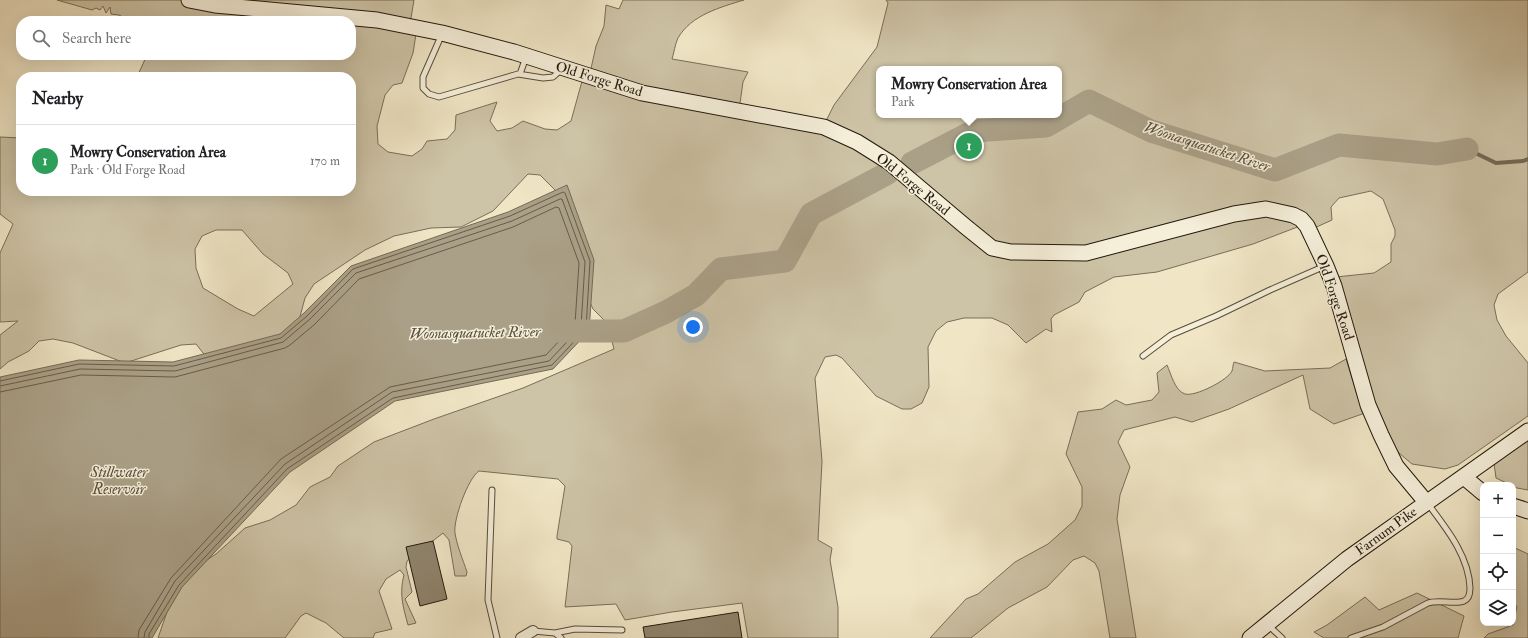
<!DOCTYPE html>
<html lang="en">
<head>
<meta charset="utf-8">
<style>
	body { margin:0; font-family:"IM FELL Double Pica",serif; background:#f6f6f6; color:#202124 }
	.controls { position:absolute; right:12px; bottom:12px; display:grid; overflow:hidden; border-radius:8px; box-shadow:0 4px 16px #0002 }
	.controls button { width:36px; height:36px; display:grid; place-items:center; padding:0; border:0; border-bottom:1px solid #e0e0e0; background:#fff; color:#202124; font:20px sans-serif }
	.you { position:absolute; left:693px; top:327px; width:14px; height:14px; margin:-10px; border:3px solid #fff; border-radius:50%; background:#1a73e8; box-shadow:0 0 0 6px #1a73e833 }
	.badge { display:grid; place-items:center; width:26px; height:26px; border-radius:50%; background:#ea580c; color:#fff; font-size:13px; font-weight:700 }
	.pin { position:absolute; translate:-50% -50%; border:2px solid #fff; box-shadow:0 1px 4px #0006 }
	.popup { position:absolute; left:876px; top:66px; width:186px; height:52px; box-sizing:border-box; display:grid; place-content:center; border-radius:8px; background:#fff; filter:drop-shadow(0 1px 3px #0005); font-size:13px; white-space:nowrap; color:#757577 }
	.popup b { font-size:15px; color:#202124 }
	.popup::after { content:''; position:absolute; left:50%; top:100%; margin-left:-8px; border:8px solid transparent; border-top-color:#fff }
	.list { margin:0; padding:0; list-style:none }
	h2 { display:flex; justify-content:space-between; align-items:center; height:52px; margin:0; padding:0 16px; font-size:17px }
	h2 small { font-size:13px; font-weight:400; color:#757577 }
	.list li { display:grid; grid-template-columns:26px 1fr auto; gap:12px; align-items:center; box-sizing:border-box; height:72px; padding:0 16px; border-top:1px solid #e0e0e0 }
	.list b { display:block; font-size:15px; white-space:nowrap }
	.list p { margin:0; font-size:13px; white-space:nowrap; color:#757577 }
	.list em { font-size:13px; font-style:normal; color:#757577 }
	.icon { flex:none; width:22px; height:22px; fill:none; stroke:currentColor; stroke-width:2; stroke-linecap:round; stroke-linejoin:round }
	.map { position:relative; flex:none; width:1528px; height:638px; overflow:hidden }
	.search { position:absolute; background:#fff; box-shadow:0 4px 16px #0002; left:16px; top:16px; width:340px; height:44px; display:flex; align-items:center; gap:10px; box-sizing:border-box; padding:0 14px; border-radius:16px; color:#757577; font-size:15px }
	.panel { position:absolute; background:#fff; box-shadow:0 4px 16px #0002; left:16px; top:72px; width:340px; height:124px; border-radius:16px }
	.map>svg:first-child { display:block }
	.green { fill:#cdc3a6; stroke:#786e59; fill-rule:evenodd }
	.water { fill:#aaa087; stroke:#746a56 }
	.lines { fill:none; stroke-linecap:round; stroke-linejoin:round }
	.shore { stroke:#665c4a; stroke-width:1 }
	.stream { stroke:#746a56; stroke-width:4 }
	.river { stroke:#aaa087; stroke-width:23 }
	.building { fill:#8e846d; stroke:#23190c }
	.lane-casing { stroke:#564c3a; stroke-width:7 }
	.street-casing { stroke:#564c3a; stroke-width:12 }
	.secondary-casing { stroke:#23190c; stroke-width:17 }
	.lane { stroke:#f5efda; stroke-width:5 }
	.street { stroke:#f5efda; stroke-width:10 }
	.secondary { stroke:#f5efda; stroke-width:15 }
	.labels { text-anchor:middle; dominant-baseline:central; stroke-width:3; stroke-linejoin:round; paint-order:stroke }
	.street-label { font-size:14px; fill:#23190c; stroke:#f5efda }
	.water-label { font-size:15px; font-style:italic; fill:#594f3d; stroke:#f5efda }
</style>
</head>
<body>
<div class="map">
<svg width="1528" height="638" viewBox="0 0 1528 638">
	<rect width="100%" height="100%" fill="#f0e6c6"/>
	<filter id="stains"><feTurbulence type="fractalNoise" baseFrequency=".005" numOctaves="4"/><feColorMatrix values="0 0 0 0 .2 0 0 0 0 .09 0 0 0 0 .02 0 0 0 .5 -.17"/></filter>
	<radialGradient id="worn" r=".72"><stop offset=".6" stop-color="#630" stop-opacity="0"/><stop offset="1" stop-color="#630" stop-opacity=".3"/></radialGradient>
	<path class="green" d="M 57,0 L 414,0 L 410,24 L 417,28 L 413,53 L 402,83 L 393,85 L 385,95 L 377,126 L 378,144 L 388,152 L 412,156 L 422,149 L 427,141 L 447,139 L 455,130 L 456,115 L 497,102 L 490,121 L 497,131 L 512,128 L 523,121 L 545,129 L 557,130 L 571,121 L 584,74 L 590,73 L 596,46 L 604,26 L 606,5 L 619,9 L 623,0 L 744,0 C 721,7 691,15 678,38 C 675,44 674,53 672,59 L 748,72 L 743,82 L 739,110 L 823,127 L 834,105 L 877,47 L 888,3 L 886,0 L 1528,0 L 1528,272 L 1498,294 L 1494,305 L 1497,320 L 1506,336 L 1528,363 L 1528,416 L 1458,465 L 1445,469 L 1412,464 L 1399,453 L 1392,445 L 1369,390 L 1336,277 L 1374,273 L 1391,262 L 1391,244 L 1395,236 L 1395,230 L 1383,199 L 1371,191 L 1339,198 L 1331,207 L 1332,220 L 1310,230 L 1300,226 L 1253,244 L 1157,272 L 1114,277 L 1085,292 L 1079,302 L 1054,315 L 1051,319 L 1052,332 L 1046,329 L 1026,343 L 1008,325 L 992,318 L 964,318 L 947,322 L 936,331 L 928,347 L 929,387 L 922,403 L 911,409 L 902,409 L 876,396 L 842,358 L 836,355 L 825,357 L 815,378 L 822,461 L 818,540 L 832,548 L 830,560 L 838,607 L 838,638 L 748,638 L 742,603 L 672,612 L 625,620 L 616,604 L 565,607 L 572,546 L 569,542 L 557,539 L 557,536 L 565,486 L 558,479 L 479,471 C 468,478 453,520 455,533 C 457,546 463,560 467,572 L 466,576 L 455,576 L 449,540 L 443,533 L 407,561 L 406,567 L 412,592 L 405,599 L 416,623 L 408,625 C 403,607 399,593 404,575 L 400,570 L 386,579 L 379,591 L 392,629 L 375,633 L 373,638 L 344,638 L 326,623 L 306,613 L 301,616 L 285,638 L 158,638 L 168,609 L 193,569 L 216,554 L 245,528 L 270,520 L 296,505 L 310,487 L 330,477 L 338,466 L 374,442 L 434,419 L 523,388 L 614,349 L 607,323 L 593,309 L 587,296 L 557,192 L 540,175 L 528,174 L 493,211 L 461,227 L 431,228 L 394,236 L 365,250 L 314,284 L 305,298 L 298,324 L 288,336 L 211,363 L 196,344 L 181,345 L 125,363 L 73,343 L 53,339 L 39,341 L 29,351 L 8,362 L 0,369 L 0,335 L 18,321 L 0,322 L 0,253 L 13,224 L 0,214 L 0,137 L 21,138 L 21,191 L 351,191 L 351,77 L 137,77 L 147,55 L 351,55 L 351,21 L 130,21 L 119,15 L 111,14 L 110,7 L 106,13 L 103,6 L 100,10 L 96,8 L 92,10 ZM 879,69 L 1059,69 L 1059,115 L 879,115 ZM 216,230 L 242,230 L 263,254 L 288,273 L 293,284 L 254,316 L 238,309 L 203,288 L 196,268 L 195,249 L 202,236 Z
		M 1346,359 L 1357,395 L 1365,413 L 1334,424 L 1310,409 L 1303,375 L 1229,409 L 1192,422 L 1175,417 L 1124,430 L 1118,442 L 1130,467 L 1120,495 L 1117,519 L 1136,638 L 1110,638 L 1099,571 L 1095,563 L 1084,556 L 1073,560 L 1047,587 L 1008,608 L 971,638 L 930,638 L 966,599 L 978,594 L 1015,562 L 1048,544 L 1075,520 L 1082,506 L 1082,487 L 1066,454 L 1078,412 L 1102,409 L 1116,400 L 1126,405 L 1152,400 L 1159,392 L 1157,373 L 1167,365 C 1171,374 1175,391 1185,394 C 1195,397 1228,380 1232,371 C 1233,368 1233,364 1234,362 L 1265,371 L 1330,368 Z
		M 1528,437 L 1528,490 L 1517,488 L 1496,478 L 1494,463 Z
		M 1513,547 L 1528,554 L 1528,638 L 1484,638 L 1488,634 L 1513,625 L 1517,606 L 1513,604 Z
		M 1417,593 L 1464,616 L 1458,638 L 1324,638 L 1314,632 L 1327,625 L 1365,597 L 1379,610 Z"/>
	<path class="water" d="M 567,185 L 594,260 L 589,331 L 553,369 L 395,401 L 290,472 L 182,587 L 152,638 L 0,638 L 0,377 L 79,360 L 173,362 L 280,334 L 304,313 L 351,266 L 508,212 Z"/>
	<g class="lines">
		<path class="shore" d="M 0,381 L 79,364 L 174,366 L 281,338 L 307,316 L 353,269 L 510,216 L 563,192 L 565,193 L 590,261 L 586,329 L 552,365 L 393,398 L 287,469 L 179,585 L 149,634 L 149,638
			M 0,386 L 80,369 L 175,371 L 283,342 L 310,319 L 356,273 L 512,221 L 560,199 L 562,199 L 585,262 L 581,327 L 549,361 L 392,392 L 285,464 L 175,581 L 145,632 L 144,638
			M 0,392 L 81,375 L 175,377 L 285,348 L 290,345 L 315,324 L 359,279 L 513,227 L 556,207 L 559,208 L 579,263 L 575,324 L 546,355 L 390,387 L 281,459 L 171,578 L 139,630 L 138,638"/>
		<path class="stream" d="M 1467,149 L 1496,163 L 1523,161 L 1528,159"/>
		<path class="river" d="M 912,163 L 974,131 L 1046,126 L 1089,101 L 1151,131 L 1275,170 L 1339,145 L 1437,154 L 1467,149
			M 559,331 L 624,331 L 666,312 L 696,295 L 721,269 L 785,261 L 811,214 L 888,173"/>
	</g>
	<path class="building" d="M 433,541 L 447,599 L 420,606 L 406,547 Z
		M 738,612 L 742,638 L 645,638 L 643,627 Z"/>
	<g class="lines">
		<defs>
			<path id="lane" d="M 442,34 L 423,77 L 423,88 L 429,94 L 439,97 L 518,74 L 543,78 L 553,77 L 562,69
				M 520,74 L 526,57
				M 1143,356 L 1171,335 L 1216,316 L 1270,290 L 1325,266
				M 492,490 L 488,600 L 497,638
				M 1268,625 L 1282,638
				M 533,631 L 555,633 L 561,638
				M 555,633 L 575,629 L 622,630
				M 1351,638 L 1383,627 L 1428,603 C 1439,599 1455,605 1464,601 C 1469,599 1470,593 1470,588 C 1469,556 1446,528 1428,504"/>
			<path id="street" d="M 521,638 L 533,631"/>
			<path id="secondary" d="M 189,0 L 215,5 L 377,20 L 442,33 L 514,52 L 642,93 L 824,127 L 857,142 L 889,162 L 966,227 L 992,248 L 1011,252 L 1086,253 L 1234,214 L 1266,209 L 1293,215 L 1301,219 L 1307,226 L 1326,266 L 1334,286 L 1368,405 L 1381,435 L 1396,466 L 1426,502
				M 1464,477 L 1483,493
				M 1513,506 L 1528,511
				M 1250,638 L 1347,559 L 1528,431"/>
		</defs>
		<use href="#lane" class="lane-casing"/>
		<use href="#street" class="street-casing"/>
		<use href="#secondary" class="secondary-casing"/>
		<use href="#lane" class="lane"/>
		<use href="#street" class="street"/>
		<use href="#secondary" class="secondary"/>
	</g>
	<g class="labels">
		<g class="street-label">
			<text transform="translate(599 79) rotate(17)">Old Forge Road</text>
			<text transform="translate(913 184) rotate(39)">Old Forge Road</text>
			<text transform="translate(1335 297) rotate(71)">Old Forge Road</text>
			<text transform="translate(1386 531) rotate(-36)">Farnum Pike</text>
		</g>
		<g class="water-label">
			<text transform="translate(1207 147) rotate(18)">Woonasquatucket River</text>
			<text transform="translate(475 333) rotate(-1)">Woonasquatucket River</text>
			<text x="119" y="472">Stillwater<tspan x="119" dy="17">Reservoir</tspan></text>
		</g>
	</g>
	<rect width="100%" height="100%" filter="url(#stains)"/>
	<rect width="100%" height="100%" fill="url(#worn)"/>
</svg>
<div class="controls">
<button>+</button>
<button>−</button>
<button><svg class="icon" aria-label="locate" viewBox="0 0 24 24"><circle cx="12" cy="12" r="6"/><path d="M12 2v4M12 18v4M2 12h4M18 12h4"/></svg></button>
<button><svg class="icon" aria-label="layers" viewBox="0 0 24 24"><path d="M12 4l9 5-9 5-9-5zM3 14l9 5 9-5"/></svg></button>
</div>
<div class="you"></div>
<div class="pin badge" style="left:969px;top:146px;background:#2e9e5b">1</div>
<div class="popup"><b>Mowry Conservation Area</b>Park</div>
<div class="search"><svg class="icon" aria-label="search" viewBox="0 0 24 24"><circle cx="10" cy="10" r="6"/><path d="M15 15l6 6"/></svg>Search here</div>
<section class="panel">
<h2>Nearby<small></small></h2>
<ul class="list">
<li><span class="badge" style="background:#2e9e5b">1</span><div><b>Mowry Conservation Area</b><p>Park · Old Forge Road</p></div><em>170 m</em></li>
</ul>
</section>
</div>
</body>
</html>
